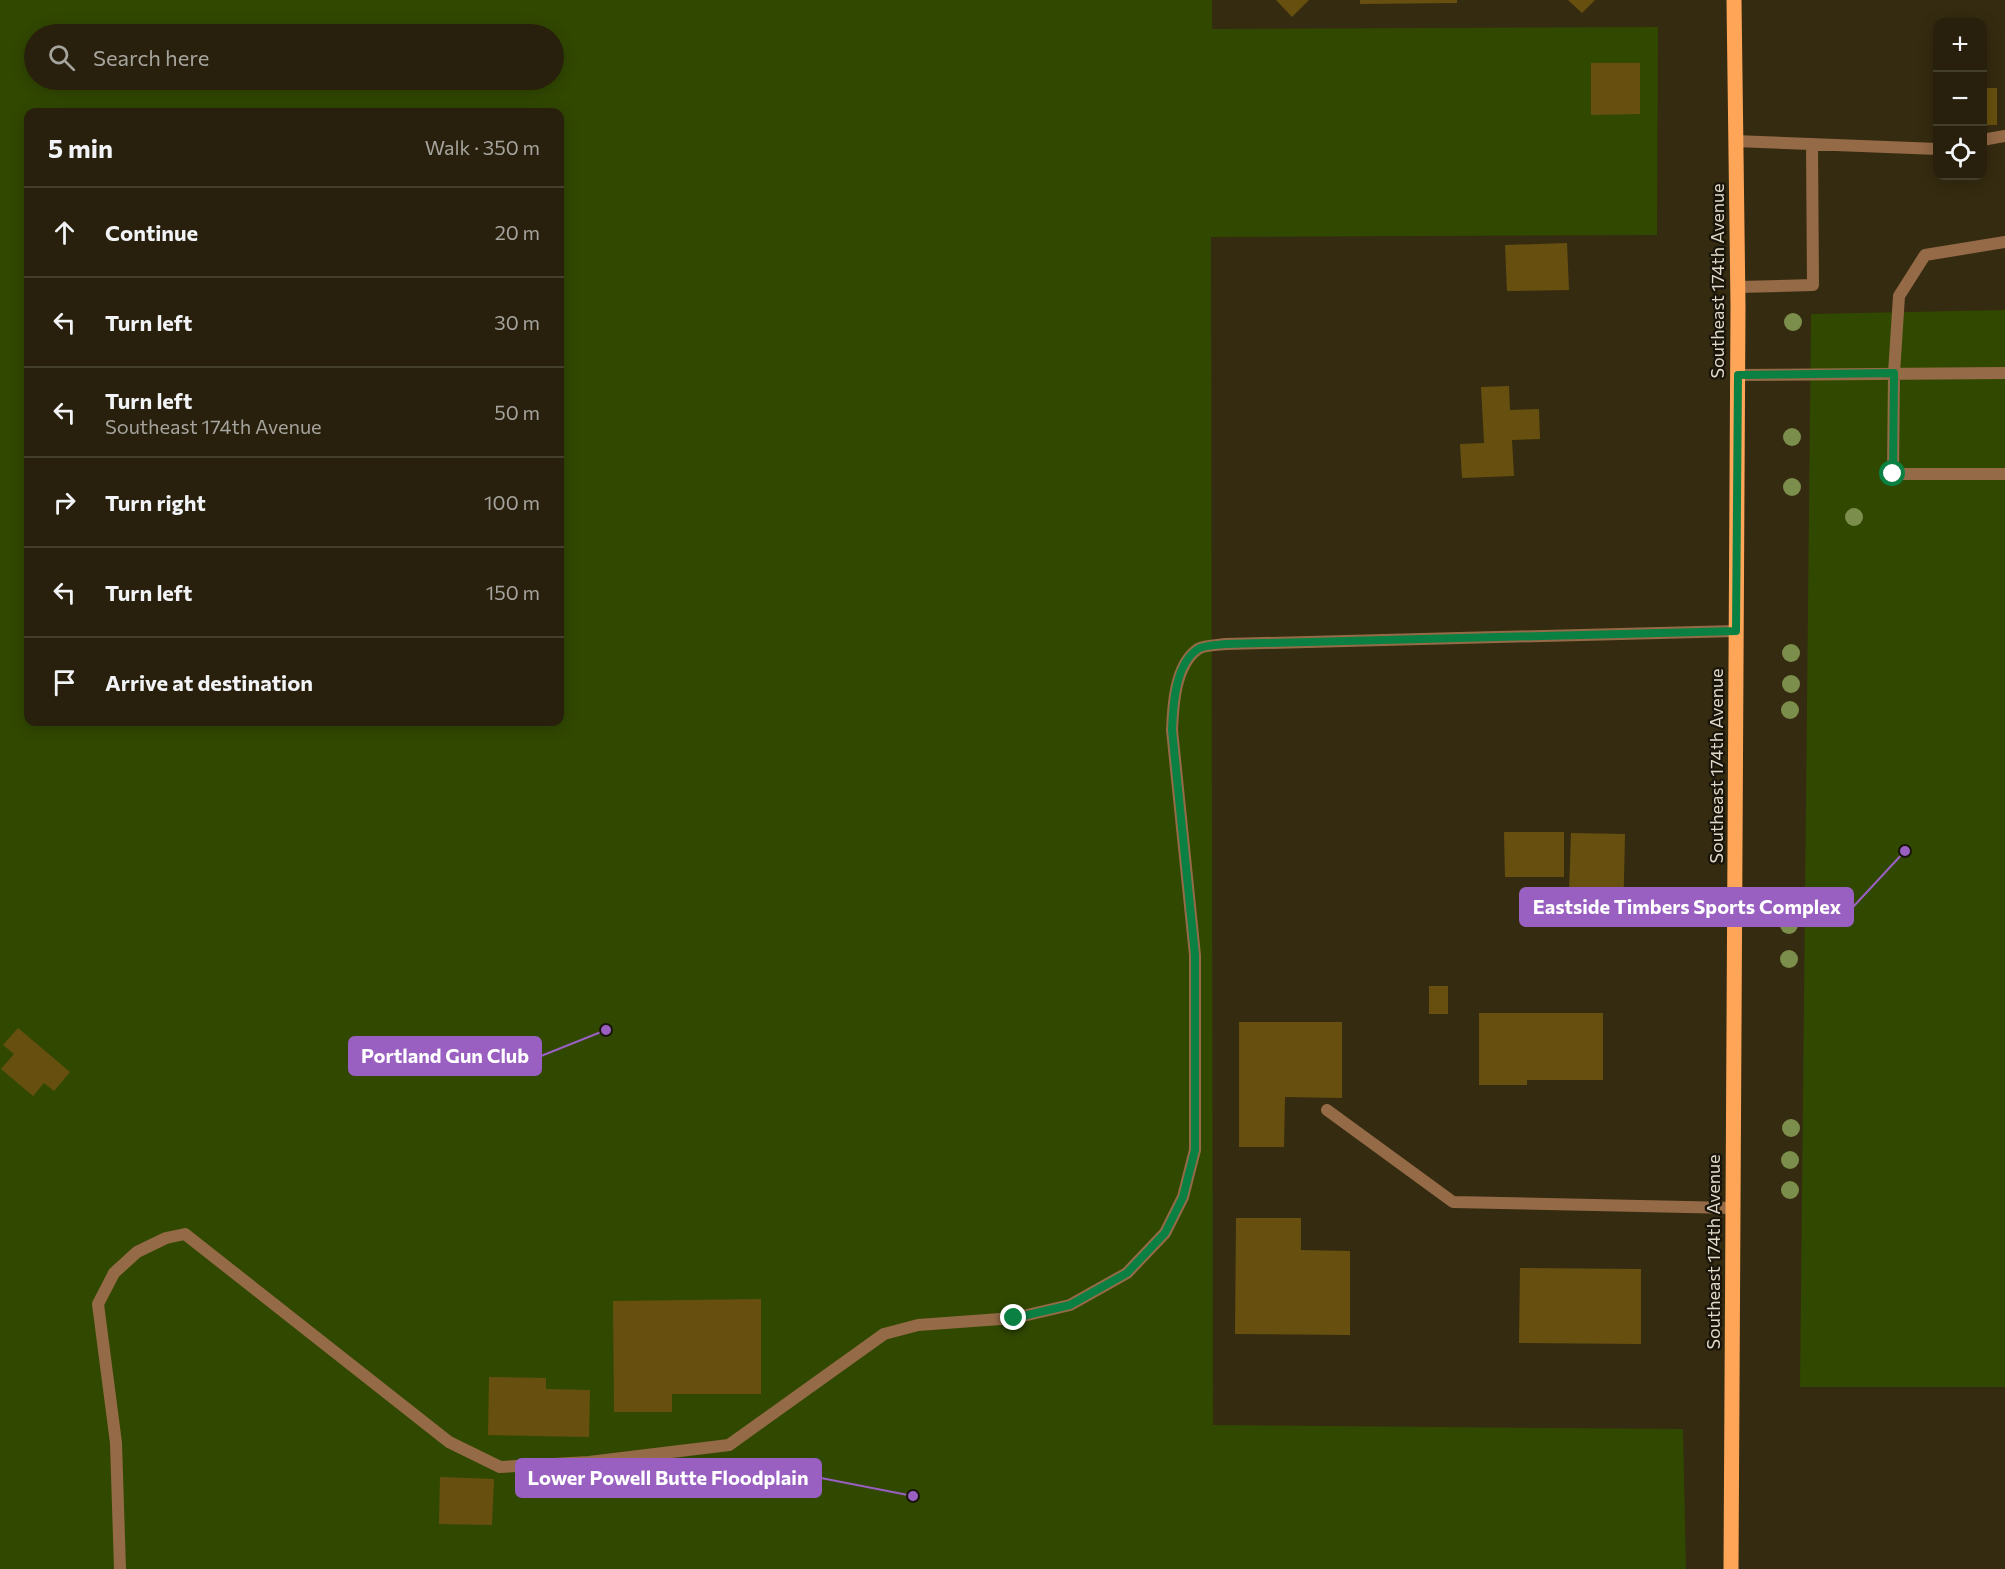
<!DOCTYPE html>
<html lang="en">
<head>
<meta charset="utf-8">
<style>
	body { margin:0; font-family:Commissioner,sans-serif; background:#342d1a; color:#f1f3f6 }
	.controls { position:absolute; right:18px; top:18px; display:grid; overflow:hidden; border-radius:12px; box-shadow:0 3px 15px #0003 }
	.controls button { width:54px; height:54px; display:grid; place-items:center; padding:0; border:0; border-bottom:2px solid #443e2d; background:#28200c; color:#f1f3f6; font:30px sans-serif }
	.stop { position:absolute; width:18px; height:18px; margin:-14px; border:4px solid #0b8043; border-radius:50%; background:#fff }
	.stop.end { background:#0b8043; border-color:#fff; box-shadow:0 2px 6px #0008 }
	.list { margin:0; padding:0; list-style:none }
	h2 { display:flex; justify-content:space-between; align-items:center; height:78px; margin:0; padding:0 24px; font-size:26px }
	h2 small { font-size:20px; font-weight:400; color:#a5a39d }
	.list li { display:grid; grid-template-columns:39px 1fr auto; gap:18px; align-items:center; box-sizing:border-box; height:90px; padding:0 24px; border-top:2px solid #443e2d }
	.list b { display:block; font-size:22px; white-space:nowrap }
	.list p { margin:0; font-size:20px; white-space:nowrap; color:#a5a39d }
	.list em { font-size:20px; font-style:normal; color:#a5a39d }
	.icon { flex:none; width:33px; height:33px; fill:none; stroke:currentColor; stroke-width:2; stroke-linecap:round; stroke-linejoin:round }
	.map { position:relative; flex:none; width:2005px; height:1569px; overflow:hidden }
	.search { position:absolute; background:#28200c; box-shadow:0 3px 15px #0003; left:24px; top:24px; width:540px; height:66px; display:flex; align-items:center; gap:15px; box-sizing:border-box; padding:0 21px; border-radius:33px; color:#a5a39d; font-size:22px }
	.panel { position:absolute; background:#28200c; box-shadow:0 3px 15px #0003; left:24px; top:108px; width:540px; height:618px; border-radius:12px }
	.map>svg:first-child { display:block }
	.green { fill:#314801; fill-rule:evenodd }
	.building { fill:#67500f }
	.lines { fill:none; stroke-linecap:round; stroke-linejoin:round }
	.service { stroke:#956a47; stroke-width:12 }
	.primary { stroke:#ffa558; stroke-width:15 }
	.tree { fill:#7b8e4b }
	.route { stroke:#0b8043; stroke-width:8 }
	.labels { text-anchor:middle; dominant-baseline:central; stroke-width:4.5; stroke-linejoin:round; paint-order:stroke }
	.street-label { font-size:18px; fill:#e0d9c9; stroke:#191409 }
	.leader { fill:none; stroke:#9960c2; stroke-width:2 }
	.callout-dot { fill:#9960c2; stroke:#191409; stroke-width:2 }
	.callout { fill:#9960c2; stroke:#9960c2; stroke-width:2 }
	.callout-label { font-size:20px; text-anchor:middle; font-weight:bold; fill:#fff }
</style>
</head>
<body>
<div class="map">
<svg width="2005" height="1569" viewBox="0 0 2005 1569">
	<rect width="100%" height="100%" fill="#352b10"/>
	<path class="green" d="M 0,0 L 1212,0 L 1212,29 L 1658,27 L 1657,235 L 1211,237 L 1213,1425 L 1683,1429 L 1686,1569 L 0,1569 ZM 34,34 L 554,34 L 554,80 L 34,80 ZM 28,112 L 560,112 L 560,722 L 28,722 Z
		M 2005,310 L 2005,1387 L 1800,1387 L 1811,314 Z"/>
	<path class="building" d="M 1276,0 L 1309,0 L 1292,17 Z
		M 1360,0 L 1457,0 L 1457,3 L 1360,4 Z
		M 1568,0 L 1595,0 L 1582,13 Z
		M 1591,63 L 1640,63 L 1640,114 L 1591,115 Z
		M 1982,88 L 1997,88 L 1997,125 L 1982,125 Z
		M 1567,243 L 1569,290 L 1507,291 L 1505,245 Z
		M 1509,386 L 1510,410 L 1539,409 L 1540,439 L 1512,440 L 1514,476 L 1462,478 L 1460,444 L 1484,443 L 1481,387 Z
		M 1504,832 L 1564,832 L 1564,877 L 1505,877 Z
		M 1571,833 L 1625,834 L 1623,921 L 1579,920 L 1579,893 L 1569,893 Z
		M 1429,986 L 1448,986 L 1448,1014 L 1429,1014 Z
		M 1479,1013 L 1603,1013 L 1603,1080 L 1527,1080 L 1527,1085 L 1479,1085 Z
		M 1239,1022 L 1342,1022 L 1342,1098 L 1285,1097 L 1284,1147 L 1239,1147 Z
		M 18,1028 L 70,1072 L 54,1091 L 44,1083 L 33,1096 L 1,1069 L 14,1054 L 3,1045 Z
		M 1236,1218 L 1301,1218 L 1301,1250 L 1350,1251 L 1350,1335 L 1235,1334 Z
		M 1520,1268 L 1641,1269 L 1641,1344 L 1519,1343 Z
		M 761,1299 L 761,1394 L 672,1394 L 672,1412 L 614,1412 L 613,1301 Z
		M 489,1377 L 546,1378 L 546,1389 L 590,1390 L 589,1437 L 488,1435 Z
		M 440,1477 L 494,1479 L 492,1525 L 439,1524 Z"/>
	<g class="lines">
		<path class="service" d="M 1982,140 L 2005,136
			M 1735,141 L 1938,149
			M 2005,242 L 1925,255 L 1899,296 L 1894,373 L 1893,474 L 2005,474
			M 1738,287 L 1813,285 L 1812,144
			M 1738,375 L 2005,373
			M 1327,1110 L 1453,1202 L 1733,1208
			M 120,1569 L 116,1443 L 98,1304 L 114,1273 L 137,1252 L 166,1238 L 185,1234 L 449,1442 L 500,1467 L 589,1462 L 729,1445 L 884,1334 L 918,1325 L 1014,1318 L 1070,1305 L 1127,1273 L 1165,1233 L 1183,1197 L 1195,1150 L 1195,955 L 1172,730 C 1173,705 1175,665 1198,649 C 1204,645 1218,645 1226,644 L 1736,631"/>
		<path class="primary" d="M 1731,1569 L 1738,306 L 1734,0"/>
	</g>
	<g class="tree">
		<circle cx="1793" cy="322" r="9"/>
		<circle cx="1792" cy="437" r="9"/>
		<circle cx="1792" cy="487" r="9"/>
		<circle cx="1854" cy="517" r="9"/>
		<circle cx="1791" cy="653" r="9"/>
		<circle cx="1791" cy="684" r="9"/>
		<circle cx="1790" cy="710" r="9"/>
		<circle cx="1789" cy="925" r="9"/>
		<circle cx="1789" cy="959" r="9"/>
		<circle cx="1791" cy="1128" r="9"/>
		<circle cx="1790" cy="1160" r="9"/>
		<circle cx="1790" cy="1190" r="9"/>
	</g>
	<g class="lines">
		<path class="route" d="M 1014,1318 L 1070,1305 L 1127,1273 L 1165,1233 L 1183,1197 L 1195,1150 L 1195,955 L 1172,730 C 1173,705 1175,664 1198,649 C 1204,645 1218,645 1226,644 L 1736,631 L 1738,375 L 1894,373 L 1893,474"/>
	</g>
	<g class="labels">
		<g class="street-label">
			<text transform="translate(1717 281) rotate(-90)">Southeast 174th Avenue</text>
			<text transform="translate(1716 766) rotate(-90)">Southeast 174th Avenue</text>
			<text transform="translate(1713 1252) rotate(-90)">Southeast 174th Avenue</text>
		</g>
	</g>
	<path class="leader" d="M1905 851L1853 907M606 1030L541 1056M913 1496L821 1478"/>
	<g class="callout-dot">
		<circle cx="1905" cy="851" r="6"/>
		<circle cx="606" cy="1030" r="6"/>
		<circle cx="913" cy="1496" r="6"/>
	</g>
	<g class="callout">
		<rect x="1520" y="888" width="333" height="38" rx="6"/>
		<rect x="349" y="1037" width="192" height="38" rx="6"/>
		<rect x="516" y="1459" width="305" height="38" rx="6"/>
	</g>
	<g class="callout-label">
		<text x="1687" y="914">Eastside Timbers Sports Complex</text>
		<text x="445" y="1063">Portland Gun Club</text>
		<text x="668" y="1485">Lower Powell Butte Floodplain</text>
	</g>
</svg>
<div class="controls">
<button>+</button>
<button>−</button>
<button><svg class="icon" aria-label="locate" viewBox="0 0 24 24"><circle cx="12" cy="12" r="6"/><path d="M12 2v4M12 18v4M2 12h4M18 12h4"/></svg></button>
</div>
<div class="stop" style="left:1893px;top:474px"></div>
<div class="stop end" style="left:1014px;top:1318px"></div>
<div class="search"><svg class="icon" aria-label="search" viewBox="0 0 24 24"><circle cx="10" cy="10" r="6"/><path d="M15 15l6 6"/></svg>Search here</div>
<section class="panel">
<h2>5 min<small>Walk · 350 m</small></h2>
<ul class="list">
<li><svg class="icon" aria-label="ahead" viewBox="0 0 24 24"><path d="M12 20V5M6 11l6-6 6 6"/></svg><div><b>Continue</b></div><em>20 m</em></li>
<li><svg class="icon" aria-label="left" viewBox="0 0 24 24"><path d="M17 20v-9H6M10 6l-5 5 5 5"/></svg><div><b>Turn left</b></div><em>30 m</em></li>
<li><svg class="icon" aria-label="left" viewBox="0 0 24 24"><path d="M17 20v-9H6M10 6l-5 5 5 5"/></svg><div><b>Turn left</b><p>Southeast 174th Avenue</p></div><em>50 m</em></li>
<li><svg class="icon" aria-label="right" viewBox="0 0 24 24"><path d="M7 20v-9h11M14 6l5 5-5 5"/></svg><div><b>Turn right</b></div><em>100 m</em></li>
<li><svg class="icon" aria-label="left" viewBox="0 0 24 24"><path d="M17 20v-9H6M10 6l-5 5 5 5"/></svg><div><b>Turn left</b></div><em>150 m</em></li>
<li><svg class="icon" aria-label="arrive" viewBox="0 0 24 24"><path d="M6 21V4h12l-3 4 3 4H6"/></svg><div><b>Arrive at destination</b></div></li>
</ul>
</section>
</div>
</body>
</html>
